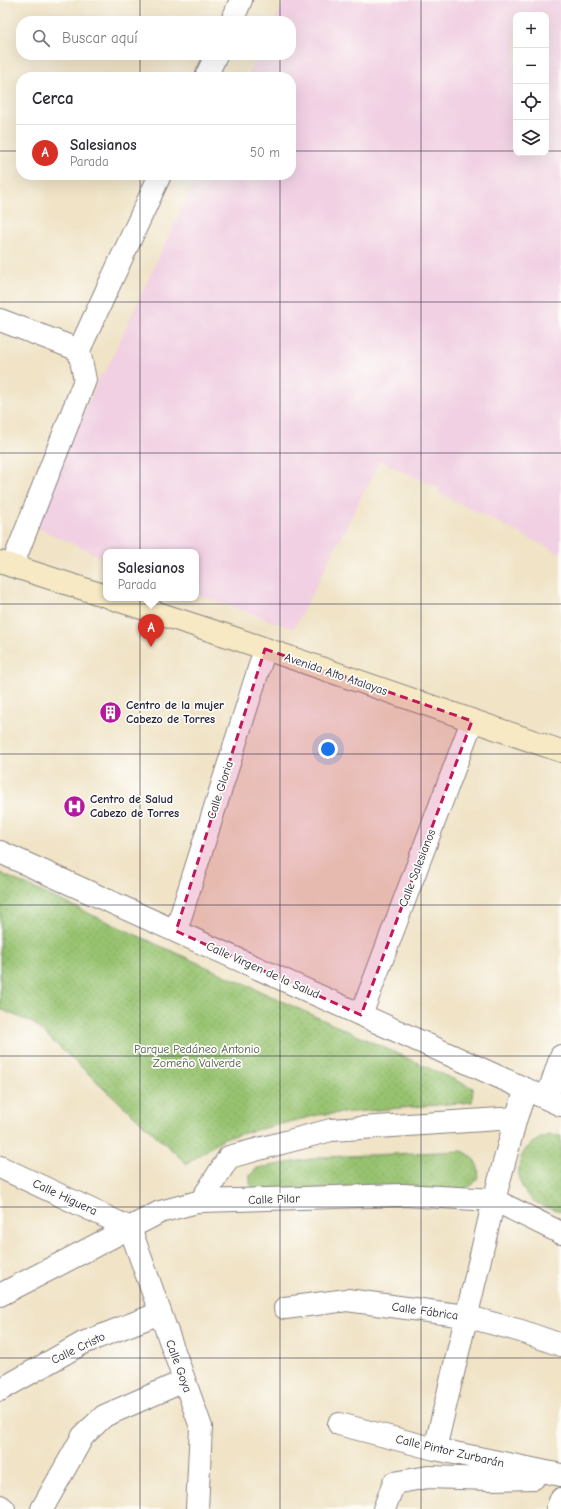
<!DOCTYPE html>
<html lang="es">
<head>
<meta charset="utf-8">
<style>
	body { margin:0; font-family:"Comic Neue",sans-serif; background:#f7f7f7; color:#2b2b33 }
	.controls { position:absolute; right:12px; top:12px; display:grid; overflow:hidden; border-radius:8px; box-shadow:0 4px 16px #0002 }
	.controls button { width:36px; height:36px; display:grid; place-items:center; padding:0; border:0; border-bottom:1px solid #e1e1e2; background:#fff; color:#2b2b33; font:20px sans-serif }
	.you { position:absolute; left:328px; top:749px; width:14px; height:14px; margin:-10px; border:3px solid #fff; border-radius:50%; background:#1a73e8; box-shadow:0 0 0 6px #1a73e833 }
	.badge { display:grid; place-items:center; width:26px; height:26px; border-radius:50%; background:#d93025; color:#fff; font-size:13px; font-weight:700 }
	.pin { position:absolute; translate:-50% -33px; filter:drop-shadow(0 1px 2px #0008) }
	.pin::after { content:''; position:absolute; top:21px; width:14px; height:12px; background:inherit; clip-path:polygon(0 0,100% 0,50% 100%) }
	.popup { position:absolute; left:103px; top:549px; width:96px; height:52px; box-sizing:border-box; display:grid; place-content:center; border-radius:8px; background:#fff; filter:drop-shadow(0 1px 3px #0005); font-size:13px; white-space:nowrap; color:#7c7c81 }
	.popup b { font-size:15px; color:#2b2b33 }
	.popup::after { content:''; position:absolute; left:50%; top:100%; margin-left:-8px; border:8px solid transparent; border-top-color:#fff }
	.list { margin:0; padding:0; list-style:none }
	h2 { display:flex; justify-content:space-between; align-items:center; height:52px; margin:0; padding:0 16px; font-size:17px }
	h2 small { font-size:13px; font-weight:400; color:#7c7c81 }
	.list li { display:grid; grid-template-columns:26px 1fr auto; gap:12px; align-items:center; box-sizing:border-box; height:56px; padding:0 16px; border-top:1px solid #e1e1e2 }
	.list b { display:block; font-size:15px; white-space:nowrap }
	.list p { margin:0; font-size:13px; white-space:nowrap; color:#7c7c81 }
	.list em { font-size:13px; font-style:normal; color:#7c7c81 }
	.icon { flex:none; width:22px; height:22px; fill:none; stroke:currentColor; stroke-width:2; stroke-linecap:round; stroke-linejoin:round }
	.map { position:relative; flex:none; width:561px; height:1509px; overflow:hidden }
	.search { position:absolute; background:#fff; box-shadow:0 4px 16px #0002; left:16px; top:16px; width:280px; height:44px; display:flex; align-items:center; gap:10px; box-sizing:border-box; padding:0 14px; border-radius:16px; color:#7c7c81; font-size:15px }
	.panel { position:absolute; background:#fff; box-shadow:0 4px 16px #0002; left:16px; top:72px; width:280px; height:108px; border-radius:16px }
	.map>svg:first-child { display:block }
	.built { fill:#f1d0e3; fill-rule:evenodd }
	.green { fill:url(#green-dots); stroke:#5c7256 }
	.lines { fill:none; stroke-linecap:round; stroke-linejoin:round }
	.street-casing { stroke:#898280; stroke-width:24 }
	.secondary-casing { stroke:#898280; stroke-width:24 }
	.street { stroke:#fff; stroke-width:22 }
	.secondary { stroke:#f6e9c3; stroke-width:22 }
	.marked { fill:#c2185b; fill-opacity:0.2; stroke:#c2185b; stroke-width:3; stroke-dasharray:8 5; stroke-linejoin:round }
	.grid { fill:none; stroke:#22223b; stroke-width:1; stroke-opacity:0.55 }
	.labels { text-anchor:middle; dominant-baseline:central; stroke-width:3.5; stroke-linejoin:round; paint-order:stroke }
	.street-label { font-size:12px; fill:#22223b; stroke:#fdfcf7 }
	.poi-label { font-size:12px; font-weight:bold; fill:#22223b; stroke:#fdfcf7; text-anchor:start }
	.park-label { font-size:12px; fill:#4b5a4e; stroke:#fdfcf7 }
</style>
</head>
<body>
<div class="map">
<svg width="561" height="1509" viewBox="0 0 561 1509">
	<defs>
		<pattern id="green-dots" width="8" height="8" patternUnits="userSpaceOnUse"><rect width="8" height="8" fill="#97c370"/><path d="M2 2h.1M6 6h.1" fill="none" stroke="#82a762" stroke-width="1.8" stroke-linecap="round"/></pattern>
	</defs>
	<rect width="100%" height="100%" fill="#fdfcf7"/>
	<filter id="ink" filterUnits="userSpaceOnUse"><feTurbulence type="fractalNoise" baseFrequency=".025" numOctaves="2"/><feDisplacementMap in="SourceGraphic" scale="8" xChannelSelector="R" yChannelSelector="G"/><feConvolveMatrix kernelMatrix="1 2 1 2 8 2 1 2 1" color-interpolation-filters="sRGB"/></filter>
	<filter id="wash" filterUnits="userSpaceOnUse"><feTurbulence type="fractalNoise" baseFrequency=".012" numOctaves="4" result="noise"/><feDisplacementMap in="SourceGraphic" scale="16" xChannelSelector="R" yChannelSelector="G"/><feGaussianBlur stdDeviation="0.9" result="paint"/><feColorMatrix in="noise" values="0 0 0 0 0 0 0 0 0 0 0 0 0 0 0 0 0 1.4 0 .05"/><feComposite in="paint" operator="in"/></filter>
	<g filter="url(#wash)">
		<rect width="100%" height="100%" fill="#f0e3c6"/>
		<path class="built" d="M 285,0 L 561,0 L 561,554 L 439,493 L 440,489 L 380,461 L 294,629 L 196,594 L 196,552 L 106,552 L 106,559 L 32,525 L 102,372 L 105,373 L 165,243 L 198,175 L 291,175 L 291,77 L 247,77 L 258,55 L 291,55 L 291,21 L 275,21 ZM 516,15 L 546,15 L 546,153 L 516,153 Z"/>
		<path class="green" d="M 0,873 L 473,1088 L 472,1102 L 318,1115 L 224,1138 L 187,1164 L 33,1023 L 0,1009 Z
			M 549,1135 L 561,1136 L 561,1211 C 553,1209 542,1207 535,1202 C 516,1190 513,1160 530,1145 C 536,1140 542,1137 549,1135 Z
			M 462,1151 C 475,1155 486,1174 472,1185 C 470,1187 466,1188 463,1189 L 254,1189 L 250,1184 L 250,1175 L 257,1168 L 323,1157 Z"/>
	</g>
	<g filter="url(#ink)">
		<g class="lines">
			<defs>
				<path id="street" d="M 232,21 L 241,0
					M 206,77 L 216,55
					M 0,320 L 79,350
					M 79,350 L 160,175
					M 12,566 L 85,380 L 79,350
					M 0,852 L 561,1105
					M 176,931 L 265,649
					M 361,1015 L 472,721
					M 547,1098 L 561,1056
					M 0,1167 L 130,1228 L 201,1427 L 197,1509
					M 201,1201 L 229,1157 L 331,1130 L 516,1118
					M 0,1295 L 160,1212 L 201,1201 L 403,1195 L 494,1200 L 561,1233
					M 285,1308 L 347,1300 L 465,1316 L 521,1331 L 561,1345
					M 0,1390 L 83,1343 L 160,1313
					M 339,1424 L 435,1449 L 561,1475
					M 435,1449 L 494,1200 L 516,1118 L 526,1089
					M 0,1506 L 4,1509
					M 42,1509 L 83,1436 L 104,1416 L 184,1381
					M 384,1509 L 394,1483 L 428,1477 L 490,1479 L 534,1478
					M 557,1509 L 561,1499"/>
				<path id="secondary" d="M 0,562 L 106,596
					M 111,598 L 231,637 L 561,751"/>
			</defs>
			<use href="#street" class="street-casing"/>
			<use href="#secondary" class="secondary-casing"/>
			<use href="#street" class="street"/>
			<use href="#secondary" class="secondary"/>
		</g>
	</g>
	<path class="marked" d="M 265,649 L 472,721 L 361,1015 L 176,931 Z"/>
	<path class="grid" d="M 140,0 L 140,21M 280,0 L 280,21M 421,0 L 421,1509M 140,55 L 140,77M 280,55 L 280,77M 0,151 L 21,151M 291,151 L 516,151M 546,151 L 561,151M 140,175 L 140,1509M 280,175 L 280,1509M 0,302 L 561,302M 0,453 L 561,453M 0,604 L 561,604M 0,754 L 561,754M 0,905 L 561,905M 0,1056 L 561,1056M 0,1207 L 561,1207M 0,1358 L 561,1358"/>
	<defs>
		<symbol id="building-disc" viewBox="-11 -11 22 22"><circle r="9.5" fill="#b5179e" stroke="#fdfcf7"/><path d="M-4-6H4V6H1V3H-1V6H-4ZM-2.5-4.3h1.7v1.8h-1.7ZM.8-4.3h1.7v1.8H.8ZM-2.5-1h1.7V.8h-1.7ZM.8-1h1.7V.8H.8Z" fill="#fff"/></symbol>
		<symbol id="hospital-disc" viewBox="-11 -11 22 22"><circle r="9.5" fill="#b5179e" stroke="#fdfcf7"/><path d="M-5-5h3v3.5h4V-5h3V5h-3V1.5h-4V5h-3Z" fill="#fff"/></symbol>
	</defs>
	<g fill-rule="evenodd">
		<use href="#building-disc" x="98" y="700" width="25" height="25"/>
		<use href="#hospital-disc" x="62" y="794" width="25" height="25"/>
	</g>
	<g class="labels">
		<g class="street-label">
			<text transform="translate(336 674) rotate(19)">Avenida Alto Atalayas</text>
			<text transform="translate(220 790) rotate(-72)">Calle Gloria</text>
			<text transform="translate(417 868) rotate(-69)">Calle Salesianos</text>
			<text transform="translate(263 970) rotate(24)">Calle Virgen de la Salud</text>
			<text transform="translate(65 1197) rotate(25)">Calle Higuera</text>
			<text transform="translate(274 1199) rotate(-2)">Calle Pilar</text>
			<text transform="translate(425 1311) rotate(8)">Calle Fábrica</text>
			<text transform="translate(78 1348) rotate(-26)">Calle Cristo</text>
			<text transform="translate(179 1366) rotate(70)">Calle Goya</text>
			<text transform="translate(450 1451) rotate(13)">Calle Pintor Zurbarán</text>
		</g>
		<g class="poi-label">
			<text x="126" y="705">Centro de la mujer<tspan x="126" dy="14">Cabezo de Torres</tspan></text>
			<text x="90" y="799">Centro de Salud<tspan x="90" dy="14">Cabezo de Torres</tspan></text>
		</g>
		<g class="park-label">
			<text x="197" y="1049">Parque Pedáneo Antonio<tspan x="197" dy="14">Zomeño Valverde</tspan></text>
		</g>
	</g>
</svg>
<div class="controls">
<button>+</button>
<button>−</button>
<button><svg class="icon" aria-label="locate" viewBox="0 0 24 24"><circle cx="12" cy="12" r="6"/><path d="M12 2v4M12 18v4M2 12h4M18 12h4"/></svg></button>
<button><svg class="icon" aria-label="layers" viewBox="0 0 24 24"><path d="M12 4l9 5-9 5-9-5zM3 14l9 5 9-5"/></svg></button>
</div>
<div class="you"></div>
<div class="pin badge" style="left:151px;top:647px">A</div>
<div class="popup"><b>Salesianos</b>Parada</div>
<div class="search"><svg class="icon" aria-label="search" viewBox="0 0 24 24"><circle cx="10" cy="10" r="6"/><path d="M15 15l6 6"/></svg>Buscar aquí</div>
<section class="panel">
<h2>Cerca<small></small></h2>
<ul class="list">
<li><span class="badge">A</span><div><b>Salesianos</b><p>Parada</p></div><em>50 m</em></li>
</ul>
</section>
</div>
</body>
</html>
